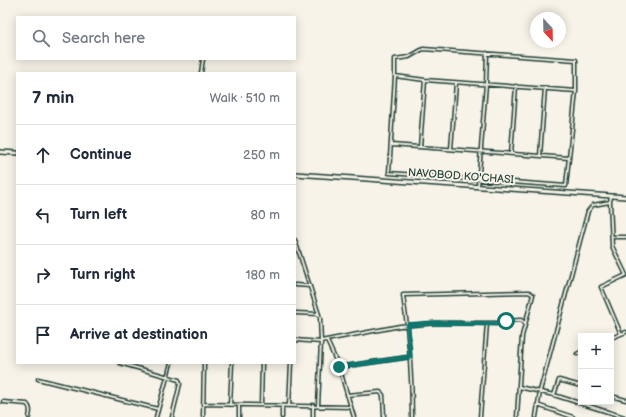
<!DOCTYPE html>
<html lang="en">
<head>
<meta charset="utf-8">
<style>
	body { margin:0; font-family:"Balsamiq Sans",sans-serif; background:#f6f6f7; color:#1f2937 }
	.controls { position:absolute; right:12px; bottom:12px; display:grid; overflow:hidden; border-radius:0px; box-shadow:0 2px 10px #0003 }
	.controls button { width:36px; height:36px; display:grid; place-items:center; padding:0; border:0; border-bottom:1px solid #e0e1e3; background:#fff; color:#1f2937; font:20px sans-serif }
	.compass { position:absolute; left:530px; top:12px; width:36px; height:36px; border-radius:50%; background:#fff; box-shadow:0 2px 10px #0003; rotate:158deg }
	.stop { position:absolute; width:12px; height:12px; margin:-9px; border:3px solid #0f766e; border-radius:50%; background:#fff }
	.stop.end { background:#0f766e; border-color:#fff; box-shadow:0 1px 4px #0008 }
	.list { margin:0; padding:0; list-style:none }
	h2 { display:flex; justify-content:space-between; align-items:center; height:52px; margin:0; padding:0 16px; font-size:17px }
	h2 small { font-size:13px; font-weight:400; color:#747a83 }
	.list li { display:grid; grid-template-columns:26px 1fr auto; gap:12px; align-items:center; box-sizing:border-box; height:60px; padding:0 16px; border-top:1px solid #e0e1e3 }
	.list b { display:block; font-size:15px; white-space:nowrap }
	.list em { font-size:13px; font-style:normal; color:#747a83 }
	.icon { flex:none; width:22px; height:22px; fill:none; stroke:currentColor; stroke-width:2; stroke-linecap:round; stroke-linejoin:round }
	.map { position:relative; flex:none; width:626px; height:417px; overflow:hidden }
	.search { position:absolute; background:#fff; box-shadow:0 2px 10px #0003; left:16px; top:16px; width:280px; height:44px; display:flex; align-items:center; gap:10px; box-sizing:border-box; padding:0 14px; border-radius:0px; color:#747a83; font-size:15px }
	.panel { position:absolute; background:#fff; box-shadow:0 2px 10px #0003; left:16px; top:72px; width:280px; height:292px; border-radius:0px }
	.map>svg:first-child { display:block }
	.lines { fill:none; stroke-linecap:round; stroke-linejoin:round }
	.street-casing { stroke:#1f3d34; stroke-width:5 }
	.secondary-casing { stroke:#1f3d34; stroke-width:6 }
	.street { stroke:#f7f3e8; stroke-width:2 }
	.secondary { stroke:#f7f3e8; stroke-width:3 }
	.route { stroke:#0f766e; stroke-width:5 }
	.labels { text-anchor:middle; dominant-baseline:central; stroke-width:4; stroke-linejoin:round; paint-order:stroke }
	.street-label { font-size:11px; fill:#1f3d34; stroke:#f7f3e8 }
</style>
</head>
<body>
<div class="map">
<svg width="626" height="417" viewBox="0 0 626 417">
	<rect width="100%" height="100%" fill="#f7f3e8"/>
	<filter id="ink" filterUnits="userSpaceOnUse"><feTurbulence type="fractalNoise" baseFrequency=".025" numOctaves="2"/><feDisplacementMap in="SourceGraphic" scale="8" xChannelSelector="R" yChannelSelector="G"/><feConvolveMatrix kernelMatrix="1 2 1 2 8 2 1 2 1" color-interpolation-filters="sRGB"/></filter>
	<g filter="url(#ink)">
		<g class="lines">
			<defs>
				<path id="street" d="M 423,49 L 576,60 L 576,91 L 566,186 L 389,173 L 395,76 L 395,59 L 409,57 Z
					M 201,73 L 203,59
					M 395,76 L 425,80 L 576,91
					M 391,145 L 569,158
					M 420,147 L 425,80
					M 451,149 L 456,83
					M 511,154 L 516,86
					M 540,156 L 545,88
					M 478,186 L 486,84 L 487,53
					M 610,202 L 612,246 L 626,275
					M 612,237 L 626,237
					M 295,240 L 320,318 L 321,342 L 318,406
					M 295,285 L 310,286
					M 295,313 L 319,314
					M 487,323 L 503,323 L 506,321 L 521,320 L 525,323
					M 621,334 L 601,287 L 626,275
					M 611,338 L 626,332
					M 295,340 L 321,342
					M 321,341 L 400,326 L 435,323 L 487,323 L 480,417
					M 327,341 L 339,367 L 351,407
					M 577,354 L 581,352
					M 120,363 L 179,380 L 180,384 L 172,417
					M 339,367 L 409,357
					M 38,379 L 158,409
					M 519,387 L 554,395 L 624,417
					M 347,395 L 380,392 L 383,395 L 384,417
					M 554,395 L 559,380 L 581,386
					M 611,396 L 626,400
					M 3,402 L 27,404 C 31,408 30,412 29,417
					M 203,404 L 351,407 L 354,417
					M 230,405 L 232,363
					M 239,405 L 239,417
					M 261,405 L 262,363
					M 537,405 L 573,417
					M 282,406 L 282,417
					M 289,406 L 291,363
					M 156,417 L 171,363
					M 203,417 L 204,363
					M 313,417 L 313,405
					M 412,417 C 412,376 409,335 403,295 L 529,292 L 533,295 L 522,336 L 517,417
					M 536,417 L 540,391 L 588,211 L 593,205 L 610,202 L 611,196"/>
				<path id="secondary" d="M 0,152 L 17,153
					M 295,174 L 626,197"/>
			</defs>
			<use href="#street" class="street-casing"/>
			<use href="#secondary" class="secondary-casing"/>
			<use href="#street" class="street"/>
			<use href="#secondary" class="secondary"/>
		</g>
	</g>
	<g class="lines" filter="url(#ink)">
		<path class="route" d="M 339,367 L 410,357 L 408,325 L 435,323 L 503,324 L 506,321"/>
	</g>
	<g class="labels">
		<g class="street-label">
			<text transform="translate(461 176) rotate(4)">NAVOBOD KO'CHASI</text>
		</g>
	</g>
</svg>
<div class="controls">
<button>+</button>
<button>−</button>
</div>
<svg class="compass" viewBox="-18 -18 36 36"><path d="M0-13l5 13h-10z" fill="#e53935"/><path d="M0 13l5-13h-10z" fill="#747a83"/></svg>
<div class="stop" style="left:506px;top:321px"></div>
<div class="stop end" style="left:339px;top:367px"></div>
<div class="search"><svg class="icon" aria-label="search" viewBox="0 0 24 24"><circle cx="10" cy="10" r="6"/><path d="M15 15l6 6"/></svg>Search here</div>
<section class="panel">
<h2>7 min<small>Walk · 510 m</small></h2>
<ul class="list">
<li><svg class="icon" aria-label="ahead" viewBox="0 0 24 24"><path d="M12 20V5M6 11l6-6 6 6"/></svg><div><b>Continue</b></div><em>250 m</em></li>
<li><svg class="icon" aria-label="left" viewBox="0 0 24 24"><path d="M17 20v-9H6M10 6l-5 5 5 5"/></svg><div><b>Turn left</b></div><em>80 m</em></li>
<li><svg class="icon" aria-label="right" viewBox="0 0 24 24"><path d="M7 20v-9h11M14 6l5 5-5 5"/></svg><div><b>Turn right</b></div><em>180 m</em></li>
<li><svg class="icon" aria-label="arrive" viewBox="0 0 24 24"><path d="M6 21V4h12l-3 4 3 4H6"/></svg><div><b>Arrive at destination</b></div></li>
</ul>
</section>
</div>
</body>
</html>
